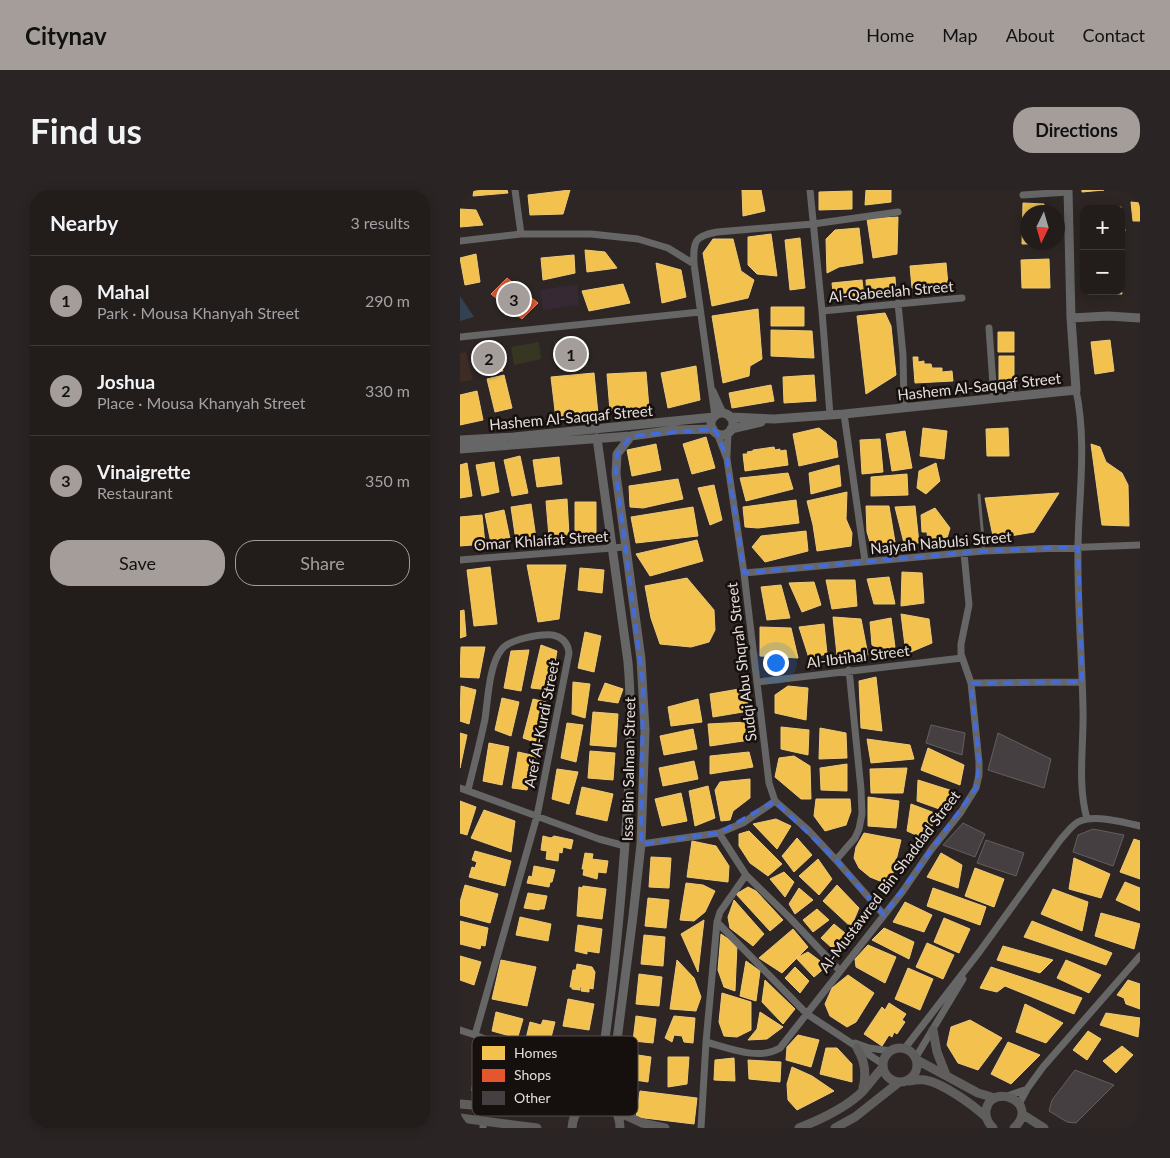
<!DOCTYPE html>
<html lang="en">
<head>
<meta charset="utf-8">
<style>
	body { margin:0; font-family:Lato,sans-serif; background:#2a2524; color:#f1f3f6 }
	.controls { position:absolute; right:15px; top:15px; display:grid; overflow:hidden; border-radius:10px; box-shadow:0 2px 12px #0003 }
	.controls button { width:45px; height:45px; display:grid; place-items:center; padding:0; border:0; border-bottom:1px solid #3f3a3a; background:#221c1b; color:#f1f3f6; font:25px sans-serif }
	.compass { position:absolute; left:560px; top:15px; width:45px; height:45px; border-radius:50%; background:#221c1b; box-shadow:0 2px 12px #0003; rotate:185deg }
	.you { position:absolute; left:315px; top:472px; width:18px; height:18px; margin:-12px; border:4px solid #fff; border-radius:50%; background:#1a73e8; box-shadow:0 0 0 8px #1a73e833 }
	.badge { display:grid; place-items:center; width:32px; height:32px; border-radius:50%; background:#a59d9a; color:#111; font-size:16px; font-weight:700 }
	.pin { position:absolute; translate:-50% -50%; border:2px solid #fff; box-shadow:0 1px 5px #0006 }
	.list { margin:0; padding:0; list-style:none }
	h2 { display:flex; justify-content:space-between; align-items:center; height:65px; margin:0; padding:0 20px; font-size:21px }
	h2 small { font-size:16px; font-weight:400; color:#a2a1a3 }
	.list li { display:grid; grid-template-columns:32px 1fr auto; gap:15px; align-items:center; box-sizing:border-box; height:90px; padding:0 20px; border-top:1px solid #3f3a3a }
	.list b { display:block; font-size:19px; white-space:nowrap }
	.list p { margin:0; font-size:16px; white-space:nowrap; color:#a2a1a3 }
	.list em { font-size:16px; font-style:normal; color:#a2a1a3 }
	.actions { display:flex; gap:10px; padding:15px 20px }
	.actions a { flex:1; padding:11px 0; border:1px solid #a59d9a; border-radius:20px; text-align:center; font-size:18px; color:#a59d9a }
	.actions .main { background:#a59d9a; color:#111 }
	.map { position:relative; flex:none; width:680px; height:938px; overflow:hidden; border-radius:20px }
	header { display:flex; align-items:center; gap:30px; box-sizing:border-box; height:70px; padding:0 25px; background:#a59d9a; color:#111 }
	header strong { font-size:24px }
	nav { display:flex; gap:28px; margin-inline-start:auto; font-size:18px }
	.intro { display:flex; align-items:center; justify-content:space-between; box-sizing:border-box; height:120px; padding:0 30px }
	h1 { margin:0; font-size:35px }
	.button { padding:12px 22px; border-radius:20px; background:#a59d9a; color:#111; font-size:18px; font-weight:700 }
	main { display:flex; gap:30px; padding:0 30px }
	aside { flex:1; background:#221c1b; border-radius:20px; box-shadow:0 2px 12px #0003 }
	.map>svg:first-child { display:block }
	.commercial { fill:#372934 }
	.built { fill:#3d2c24 }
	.green { fill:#363623 }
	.water { fill:#324253 }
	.homes { fill:#f2c14e; stroke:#eec978 }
	.shops { fill:#e4572e; stroke:#e47f62 }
	.building { fill:#453f42; stroke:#635f5f }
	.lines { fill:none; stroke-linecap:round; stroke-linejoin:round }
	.service { stroke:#656665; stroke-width:3 }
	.minor { stroke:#656665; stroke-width:7 }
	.tertiary { stroke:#656665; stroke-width:9 }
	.secondary { stroke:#5f5e5d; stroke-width:9 }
	.marked { fill:none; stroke:#456bd8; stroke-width:4; stroke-dasharray:10 6; stroke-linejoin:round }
	.labels { text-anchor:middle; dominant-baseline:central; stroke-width:5; stroke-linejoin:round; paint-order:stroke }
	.street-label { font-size:15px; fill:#e5ddda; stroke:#150f0d }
	.key { fill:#150f0d; stroke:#534d4a; stroke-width:1 }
	.key-label { font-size:14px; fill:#e5ddda }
</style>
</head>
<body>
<header>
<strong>Citynav</strong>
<nav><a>Home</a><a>Map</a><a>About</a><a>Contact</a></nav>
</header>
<div class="intro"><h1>Find us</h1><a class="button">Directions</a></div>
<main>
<aside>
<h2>Nearby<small>3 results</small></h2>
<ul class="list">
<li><span class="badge">1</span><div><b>Mahal</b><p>Park · Mousa Khanyah Street</p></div><em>290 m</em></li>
<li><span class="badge">2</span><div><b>Joshua</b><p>Place · Mousa Khanyah Street</p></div><em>330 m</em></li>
<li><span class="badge">3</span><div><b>Vinaigrette</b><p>Restaurant</p></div><em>350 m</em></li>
</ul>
<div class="actions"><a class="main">Save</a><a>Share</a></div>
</aside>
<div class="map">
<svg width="680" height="938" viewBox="0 0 680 938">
	<rect width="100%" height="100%" fill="#2d2624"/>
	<path class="commercial" d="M 117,94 L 119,115 L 83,120 L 80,100 Z"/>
	<path class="built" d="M 6,162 L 13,190 L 0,192 L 0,163 Z"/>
	<path class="green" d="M 124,149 L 128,177 L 99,180 L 94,151 Z
		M 79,152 L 81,169 L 54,175 L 51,157 Z"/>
	<path class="water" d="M 0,106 L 14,127 L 0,131 Z"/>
	<path class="homes" d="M 14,0 L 47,0 L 48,3 L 13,6 Z
		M 110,0 L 103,24 L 70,25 L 68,5 Z
		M 282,0 L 301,0 L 305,21 L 283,26 Z
		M 406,0 L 431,0 L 431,12 L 405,15 Z
		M 622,0 L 644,0 L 622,2 Z
		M 392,1 L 392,19 L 359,20 L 359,2 Z
		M 671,12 L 680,13 L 680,31 L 673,31 Z
		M 563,13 L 584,14 L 584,22 L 568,22 L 568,52 L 583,52 L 583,54 L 562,54 Z
		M 661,17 L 665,41 L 661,41 L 661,19 L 625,18 Z
		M 0,19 L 16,20 L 23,35 L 0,37 Z
		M 438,27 L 437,64 L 413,68 L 407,29 Z
		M 399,38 L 403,73 L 379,77 L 367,83 L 366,49 L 375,40 Z
		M 311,44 L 317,86 L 297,84 L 288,75 L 288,47 Z
		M 340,48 L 345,98 L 330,100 L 325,50 Z
		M 253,49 L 273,49 L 281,81 L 294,90 L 288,108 L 252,116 L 243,63 Z
		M 125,60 L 145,62 L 157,78 L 127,82 Z
		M 16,64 L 20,92 L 5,95 L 0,68 Z
		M 114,65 L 115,83 L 83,90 L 81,68 Z
		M 589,69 L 590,98 L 562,98 L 561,70 Z
		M 196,73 L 221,80 L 226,107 L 202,113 Z
		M 486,73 L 488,95 L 452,98 L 450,76 Z
		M 435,87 L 436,104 L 407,106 L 406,90 Z
		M 402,90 L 404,107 L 374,110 L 372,93 Z
		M 163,94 L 170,113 L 129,121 L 122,101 Z
		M 661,97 L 662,104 L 631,104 L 631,101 L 661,101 Z
		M 311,117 L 344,117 L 344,136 L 311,136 Z
		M 298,119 L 302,169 L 290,176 L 289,186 L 263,193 L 252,126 Z
		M 425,123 L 431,136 L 436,185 L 406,204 L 397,126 Z
		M 311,140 L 352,141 L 354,168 L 311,166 Z
		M 538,142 L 554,142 L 554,162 L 538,162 Z
		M 650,150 L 654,181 L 635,184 L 631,152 Z
		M 34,154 L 43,181 L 23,183 L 17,156 Z
		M 539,166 L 554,166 L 554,201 L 539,201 Z
		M 453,167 L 458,167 L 458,172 L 464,171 L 464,174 L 471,174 L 472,178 L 482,178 L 482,182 L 492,181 L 493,191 L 455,193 Z
		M 236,176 L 240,210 L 208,218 L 201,183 Z
		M 186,182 L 189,218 L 150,221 L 147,184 Z
		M 134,183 L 138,224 L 96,229 L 91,187 Z
		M 44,185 L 52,218 L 35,222 L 27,189 Z
		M 354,185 L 356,211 L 324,213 L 323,187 Z
		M 311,195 L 314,211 L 272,218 L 269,203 Z
		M 17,201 L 23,230 L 0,235 L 0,205 Z
		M 359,238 L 376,251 L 378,267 L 339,276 L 333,244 Z
		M 463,238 L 487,241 L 484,269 L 460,266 Z
		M 548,238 L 549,266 L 527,266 L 526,239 Z
		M 445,241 L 452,278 L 432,281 L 426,244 Z
		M 246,247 L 255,278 L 232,284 L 223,254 Z
		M 420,249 L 423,282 L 402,284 L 400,250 Z
		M 196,254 L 201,280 L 172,286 L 167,260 Z
		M 631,254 L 640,257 L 646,272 L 662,283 L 668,295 L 669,336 L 642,335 Z
		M 314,257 L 315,260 L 320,259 L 320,261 L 326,260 L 328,275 L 285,281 L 283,264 L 288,264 L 287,262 L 293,261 L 293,260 Z
		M 60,266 L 68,303 L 52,306 L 44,270 Z
		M 99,267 L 102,294 L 77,297 L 73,270 Z
		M 34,272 L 39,302 L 22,306 L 16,275 Z
		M 7,273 L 12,306 L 0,308 L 0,275 Z
		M 476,273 L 480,291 L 466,304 L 457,298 L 459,281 Z
		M 379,275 L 381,296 L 351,304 L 349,283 Z
		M 328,283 L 333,299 L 286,311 L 280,288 Z
		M 447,284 L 448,305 L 411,306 L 411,287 Z
		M 218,289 L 223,309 L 183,318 L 170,317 L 169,296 Z
		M 254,295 L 262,330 L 250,335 L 238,298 Z
		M 387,302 L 386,329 L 392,343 L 391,356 L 357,361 L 353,335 L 347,311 Z
		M 599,303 L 574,342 L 550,346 L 533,346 L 525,308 Z
		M 107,309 L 109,345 L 89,347 L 86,311 Z
		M 336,310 L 339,333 L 298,338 L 285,337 L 283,317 Z
		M 115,312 L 136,312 L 136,344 L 115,344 Z
		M 71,314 L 76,348 L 56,351 L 51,317 Z
		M 406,316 L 429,316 L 435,352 L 424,364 L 411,355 L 407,342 Z
		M 455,316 L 459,353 L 444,353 L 435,317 Z
		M 233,317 L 238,346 L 176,353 L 171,327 Z
		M 475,318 L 490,338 L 487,348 L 468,352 L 467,342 L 462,342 L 461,325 Z
		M 44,320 L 50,349 L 31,353 L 25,324 Z
		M 22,325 L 25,354 L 0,356 L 0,327 Z
		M 346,341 L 348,361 L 305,372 L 292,357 L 301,346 Z
		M 237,350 L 243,371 L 190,386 L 176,364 Z
		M 67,375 L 106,375 L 99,429 L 78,432 Z
		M 30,377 L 37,434 L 14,436 L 7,380 Z
		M 120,378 L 144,380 L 142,403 L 118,400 Z
		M 442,382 L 462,383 L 464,413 L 441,416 Z
		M 429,387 L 435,414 L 414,414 L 407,389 Z
		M 227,388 L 254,420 L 255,440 L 249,452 L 231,457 L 200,454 L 191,428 L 185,396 Z
		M 366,390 L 395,390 L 397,416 L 372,419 Z
		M 354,392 L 361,415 L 342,422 L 329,393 Z
		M 321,395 L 330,428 L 307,430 L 301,397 Z
		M 4,420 L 6,446 L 0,448 L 0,421 Z
		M 441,424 L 469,429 L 472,453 L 446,464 Z
		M 373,427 L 401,429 L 408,465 L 377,465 Z
		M 431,428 L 435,457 L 423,462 L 412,455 L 410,432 Z
		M 364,434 L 367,464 L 349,468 L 339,437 Z
		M 300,437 L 331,438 L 338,468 L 300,466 Z
		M 125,442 L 141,446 L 134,482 L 118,478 Z
		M 81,455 L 97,461 L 90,500 L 71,498 Z
		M 1,457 L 25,457 L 19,488 L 0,487 Z
		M 69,460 L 61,501 L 44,498 L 51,461 Z
		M 416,487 L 422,541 L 401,538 L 399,491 Z
		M 113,492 L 130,494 L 125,528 L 112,524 Z
		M 145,493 L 163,499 L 158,513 L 138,510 Z
		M 1,496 L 16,500 L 9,534 L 0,531 Z
		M 328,496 L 348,498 L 346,530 L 315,523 L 315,505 Z
		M 285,498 L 289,521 L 253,527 L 250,504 Z
		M 42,508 L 59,512 L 51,546 L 35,540 Z
		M 73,509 L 86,512 L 77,553 L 63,548 Z
		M 238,509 L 242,532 L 211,536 L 208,517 Z
		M 133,522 L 158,524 L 156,557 L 130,555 Z
		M 287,532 L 290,550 L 250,556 L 248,534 Z
		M 107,533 L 123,535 L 116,572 L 101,568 Z
		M 321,537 L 349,540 L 348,565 L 321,559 Z
		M 360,538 L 386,543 L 387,568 L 359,569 Z
		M 233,539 L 237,559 L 204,565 L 200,546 Z
		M 0,543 L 7,545 L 0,578 Z
		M 407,549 L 450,555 L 454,569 L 411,573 Z
		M 29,553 L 49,557 L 42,595 L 23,591 Z
		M 468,558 L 504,575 L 500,595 L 461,580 Z
		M 130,561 L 155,563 L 153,590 L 128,588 Z
		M 58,562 L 76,566 L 67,600 L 52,598 Z
		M 289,562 L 293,577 L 250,584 L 250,566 Z
		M 334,566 L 350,576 L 351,609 L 341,609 L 315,587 L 319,568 Z
		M 234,571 L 238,589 L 203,596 L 199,578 Z
		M 387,574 L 387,601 L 361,600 L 360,578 Z
		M 447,578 L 443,603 L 411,603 L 410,579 Z
		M 97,579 L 118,582 L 109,614 L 92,609 Z
		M 290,589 L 290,608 L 273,621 L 270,630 L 261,631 L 255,600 L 260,592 Z
		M 458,590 L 496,602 L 485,621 L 457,611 Z
		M 248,596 L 255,628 L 235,636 L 229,601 Z
		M 122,597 L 153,604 L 147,631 L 116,624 Z
		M 221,603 L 227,631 L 202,636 L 195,609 Z
		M 408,607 L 439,611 L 436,638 L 408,636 Z
		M 356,609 L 390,609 L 391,621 L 386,635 L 365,641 L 354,626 Z
		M 0,611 L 16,617 L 7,645 L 0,643 Z
		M 451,614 L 480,625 L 463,648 L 447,641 Z
		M 24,620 L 55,631 L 51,662 L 11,648 Z
		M 316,629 L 331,636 L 317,659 L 293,634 Z
		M 289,641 L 322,674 L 308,686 L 290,673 L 279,656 L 279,644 Z
		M 404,643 L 441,650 L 430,695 L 410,687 L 399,678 L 394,668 L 396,657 Z
		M 83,646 L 91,648 L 94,646 L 113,650 L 111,659 L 103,657 L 102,663 L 99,662 L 98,671 L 86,669 L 87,661 L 81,660 Z
		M 337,648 L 352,665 L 334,682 L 322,666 Z
		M 674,649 L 680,651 L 680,689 L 660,682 Z
		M 232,651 L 256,656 L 269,676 L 268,692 L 227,687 Z
		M 15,661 L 51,671 L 45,696 L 9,687 L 12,677 L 15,678 L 17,672 L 12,670 Z
		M 125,663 L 133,664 L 132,669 L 148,671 L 146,683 L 138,682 L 137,689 L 123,685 L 124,679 L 122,679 Z
		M 481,663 L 502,675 L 498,698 L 467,687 Z
		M 191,667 L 211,668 L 209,698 L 189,697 Z
		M 614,668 L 650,684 L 641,708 L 609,699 Z
		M 358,669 L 372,689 L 359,705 L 339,686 Z
		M 74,676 L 95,680 L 92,692 L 90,692 L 89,697 L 67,693 L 69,686 L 72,687 Z
		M 515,678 L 544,689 L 534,717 L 505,706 Z
		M 324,682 L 334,692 L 325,707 L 310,689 Z
		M 665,692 L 680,698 L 680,721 L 656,710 Z
		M 226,693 L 243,695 L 255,701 L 245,722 L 234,731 L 220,730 Z
		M 5,695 L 38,704 L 30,733 L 0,725 L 0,712 Z
		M 377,695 L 399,718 L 391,737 L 363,711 Z
		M 123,696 L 146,699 L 142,729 L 117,726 L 119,697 L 122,698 Z
		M 288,697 L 296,701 L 323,730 L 310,741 L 276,704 Z
		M 339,698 L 353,710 L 335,724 L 329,714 Z
		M 473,698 L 526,717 L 520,735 L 467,716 Z
		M 593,699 L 628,712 L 622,741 L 581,724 Z
		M 68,703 L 87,706 L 84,719 L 80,719 L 79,720 L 64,718 Z
		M 188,708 L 209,710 L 206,738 L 185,736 Z
		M 274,710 L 304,744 L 293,756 L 270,738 L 268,727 Z
		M 445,712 L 472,725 L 464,742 L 433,732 Z
		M 357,719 L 369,730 L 353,742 L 343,730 Z
		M 641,723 L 680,734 L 674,759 L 635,746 Z
		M 60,727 L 91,734 L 88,751 L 56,745 Z
		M 484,728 L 510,739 L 499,763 L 474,752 Z
		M 244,730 L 238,782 L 221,744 Z
		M 0,731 L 28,738 L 25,756 L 21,755 L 20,759 L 0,754 Z
		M 572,731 L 652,763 L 646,775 L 564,747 Z
		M 374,734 L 385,743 L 381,751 L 372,758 L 361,748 Z
		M 118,735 L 142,739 L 139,763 L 127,761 L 127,764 L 115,761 Z
		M 424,738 L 454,752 L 449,769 L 412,750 Z
		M 333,739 L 348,757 L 322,783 L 299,768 Z
		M 261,744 L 277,755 L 275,801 L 264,797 L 258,780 Z
		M 184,745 L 205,747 L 203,776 L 181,774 Z
		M 467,753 L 494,765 L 483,789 L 456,777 Z
		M 408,755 L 436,767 L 425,793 L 396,777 L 395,769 Z
		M 543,756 L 593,770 L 580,783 L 537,770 Z
		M 348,762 L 367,776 L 354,787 L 336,768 Z
		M 0,766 L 21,772 L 14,795 L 0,790 Z
		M 41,770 L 76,777 L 67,816 L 32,809 Z
		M 217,770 L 234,788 L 241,807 L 236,821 L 210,819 Z
		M 606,770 L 641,785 L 629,803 L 597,788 Z
		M 286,771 L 300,781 L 296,811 L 280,806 Z
		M 117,774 L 132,777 L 135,782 L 133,799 L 129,798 L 129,802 L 121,801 L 122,797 L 120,797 L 120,800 L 112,799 L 112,797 L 110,797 L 113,780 L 116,780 Z
		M 335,777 L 349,791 L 340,803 L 325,788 Z
		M 531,777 L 576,792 L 622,808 L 614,824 L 545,796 L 537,802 L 520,798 Z
		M 448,778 L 473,789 L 460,820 L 435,809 Z
		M 179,784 L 202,787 L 199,816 L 176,814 Z
		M 388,785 L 414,803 L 396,832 L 387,837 L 370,826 L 365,814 L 372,798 Z
		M 305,790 L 335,819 L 323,834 L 302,812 Z
		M 668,790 L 680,794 L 680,819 L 666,814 L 664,808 L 657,805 Z
		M 262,803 L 291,812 L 291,840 L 277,847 L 264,846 L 259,832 Z
		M 108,809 L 134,814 L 129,840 L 103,836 Z
		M 429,813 L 446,824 L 442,830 L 445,832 L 437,844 L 434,842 L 432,847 L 429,845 L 422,856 L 404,844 L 422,817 L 425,820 Z
		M 565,814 L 603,833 L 586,853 L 556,842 Z
		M 36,822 L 63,829 L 57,850 L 49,848 L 50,846 L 32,841 Z
		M 300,822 L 323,837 L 307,849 L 288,850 L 297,839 Z
		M 646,823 L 680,828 L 678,847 L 640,835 Z
		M 176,826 L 196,829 L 193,853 L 173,851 Z
		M 214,826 L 235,828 L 233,853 L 224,852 L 222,846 L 214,845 L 212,852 L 205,848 Z
		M 83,830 L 95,832 L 87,863 L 64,857 L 70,832 L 81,835 Z
		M 510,830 L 542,848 L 518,880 L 498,873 L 487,855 L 491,837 Z
		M 628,841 L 641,849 L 627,870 L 613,860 Z
		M 338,845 L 359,850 L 351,877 L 326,870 L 327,857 Z
		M 548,852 L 580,865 L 551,894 L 531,884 Z
		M 662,856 L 673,865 L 656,883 L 643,871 Z
		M 366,858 L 377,858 L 392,874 L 392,892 L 360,884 Z
		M 15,861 L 63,866 L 59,906 L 12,901 Z
		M 171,864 L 191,867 L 188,892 L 168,889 Z
		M 208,867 L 229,867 L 227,894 L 208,897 Z
		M 274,868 L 275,891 L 254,890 L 255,870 Z
		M 288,870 L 321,872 L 320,892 L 289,889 Z
		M 332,877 L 352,886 L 374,901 L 337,920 L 328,910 L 327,894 Z
		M 180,901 L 237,908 L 234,934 L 176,927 Z"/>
	<path class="shops" d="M 47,88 L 78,113 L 62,129 L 31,104 Z"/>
	<path class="building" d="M 471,535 L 505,543 L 502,565 L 466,553 Z
		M 538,543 L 591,569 L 584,598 L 528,580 Z
		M 503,633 L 525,644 L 515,667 L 483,655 Z
		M 633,639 L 664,645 L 653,676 L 613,662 L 618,645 Z
		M 526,650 L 564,663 L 556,686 L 517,673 Z
		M 615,880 L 654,895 L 616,933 L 607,932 L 589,921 L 592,910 Z"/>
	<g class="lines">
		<path class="service" d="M 519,305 L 524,360"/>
		<path class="minor" d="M 55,0 L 61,44
			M 350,0 L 362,121 L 370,225
			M 563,5 L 608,2
			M 0,51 L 61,44 L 131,44 L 178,49 L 208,58 L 234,74
			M 438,113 L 443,165 L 444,217
			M 362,121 L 502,108
			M 529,138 L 534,209
			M 0,147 L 240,122
			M 616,200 C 627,251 619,304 618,355 C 617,410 622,465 623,519 C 624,557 617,592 627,629
			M 253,201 L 263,223
			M 384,224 L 405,371
			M 255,226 L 234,74 C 233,52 234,46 257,42 L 353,34 L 438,22
			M 257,243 L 267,269 L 284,383 L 309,593 L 315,611 L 348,640 L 376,670 L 424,725
			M 267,266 L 268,242
			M 0,370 L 165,357
			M 284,383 L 524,361 L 680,355
			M 298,492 L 502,468
			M 511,493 L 622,492
			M 0,598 L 139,649 L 165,656
			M 259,643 L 286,685 L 330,728 L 380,781
			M 181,654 L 259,643 L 283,633 L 315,611
			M 376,670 L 395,648 L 399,639 L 402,624 L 401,599 L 389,480
			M 257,732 L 347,824 L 423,874
			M 0,840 L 15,845 L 77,626 L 109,463 C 108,453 103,447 92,445 C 80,444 50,449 42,459 C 29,474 28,509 25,529 C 20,553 14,576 8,600
			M 15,845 L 135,894
			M 246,852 C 269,858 299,871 320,858 L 443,701 L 471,660 L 501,622 L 516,598 L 519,585 L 519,572 L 511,493 L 501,464 L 501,454 L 509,415 L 504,363
			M 395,853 L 409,858 L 431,861
			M 445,858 L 520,761 L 601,649 C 606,644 611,636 618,632 C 633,624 664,632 680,636
			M 456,867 L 503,789
			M 547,906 L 567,899
			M 559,914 L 567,899 L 583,877 L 680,766
			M 23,938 L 23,930
			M 241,938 L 246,852 L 257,732 L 260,722 L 286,685"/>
		<path class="tertiary" d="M 611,128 L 648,126 L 680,128
			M251 234a11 11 0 1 1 22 0a11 11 0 1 1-22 0Z
			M 270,227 L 314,229 L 384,224 L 616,200 L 611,128 L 608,0
			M 271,239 L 301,232
			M 0,250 L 54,247 L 254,227
			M 0,259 L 171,246 L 214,240 L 253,239
			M 127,913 C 144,879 146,838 151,802 C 159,737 164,673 168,609 C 170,563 172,518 168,472 L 137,248
			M 153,917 L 153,881 L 173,726 L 181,654 L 185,540 L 181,469 L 156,284 L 157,264 L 171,246"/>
		<path class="secondary" d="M 473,840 L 477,862 L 486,885
			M423 875a17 17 0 1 1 34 0a17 17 0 1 1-34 0Z
			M 397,858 C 405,871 407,883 403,898
			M 457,870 L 518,903 L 535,908
			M 449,891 C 454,890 459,889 465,890 C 483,893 513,915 526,927
			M 0,914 L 72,920 L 117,920
			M 156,921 L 182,933 L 205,938
			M 562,924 L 584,938
			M 0,928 L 77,938
			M 112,938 C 114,902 160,903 160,938
			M 339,938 C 362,929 386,918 403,901 C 410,893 416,885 423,877
			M 375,938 L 395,927 L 438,893
			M 533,938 C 528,933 525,928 526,920 C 532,891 581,913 554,938"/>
	</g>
	<path class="marked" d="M 253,239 L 257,243 L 267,269 L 284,383 L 524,361 L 618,357 L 622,492 L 511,493 L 519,572 L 516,598 L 424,725 L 376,670 L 315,611 L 259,643 L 181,654 L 183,493 L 156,284 L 157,264 L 171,246 Z"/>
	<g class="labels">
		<g class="street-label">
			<text transform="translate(431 101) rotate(-5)">Al-Qabeelah Street</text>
			<text transform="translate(519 196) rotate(-6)">Hashem Al-Saqqaf Street</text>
			<text transform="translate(111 227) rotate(-5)">Hashem Al-Saqqaf Street</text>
			<text transform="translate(81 350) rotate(-4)">Omar Khlaifat Street</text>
			<text transform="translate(481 352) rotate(-5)">Najyah Nabulsi Street</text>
			<text transform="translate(398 466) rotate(-7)">Al-Ibtihal Street</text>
			<text transform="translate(281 472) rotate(-97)">Sudqi Abu Shqrah Street</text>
			<text transform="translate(81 534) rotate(-79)">Aref Al-Kurdi Street</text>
			<text transform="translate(168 579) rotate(-89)">Issa Bin Salman Street</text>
			<text transform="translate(429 691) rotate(-53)">Al-Mustawred Bin Shaddad Street</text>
		</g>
	</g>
	<rect x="12" y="846" width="166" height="80" rx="8" class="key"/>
	<rect x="22" y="856" width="23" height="14" fill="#f2c14e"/>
	<rect x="22" y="879" width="23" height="13" fill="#e4572e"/>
	<rect x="22" y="901" width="23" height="14" fill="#453f42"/>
	<g class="key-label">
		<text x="54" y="868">Homes</text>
		<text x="54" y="890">Shops</text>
		<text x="54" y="913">Other</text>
	</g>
</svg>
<div class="controls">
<button>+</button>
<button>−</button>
</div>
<svg class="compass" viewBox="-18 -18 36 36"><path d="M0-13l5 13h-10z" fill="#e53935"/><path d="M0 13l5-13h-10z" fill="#a2a1a3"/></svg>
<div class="you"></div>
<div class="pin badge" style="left:111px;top:164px">1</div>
<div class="pin badge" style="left:29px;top:168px">2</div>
<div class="pin badge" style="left:54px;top:109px">3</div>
</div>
</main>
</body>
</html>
